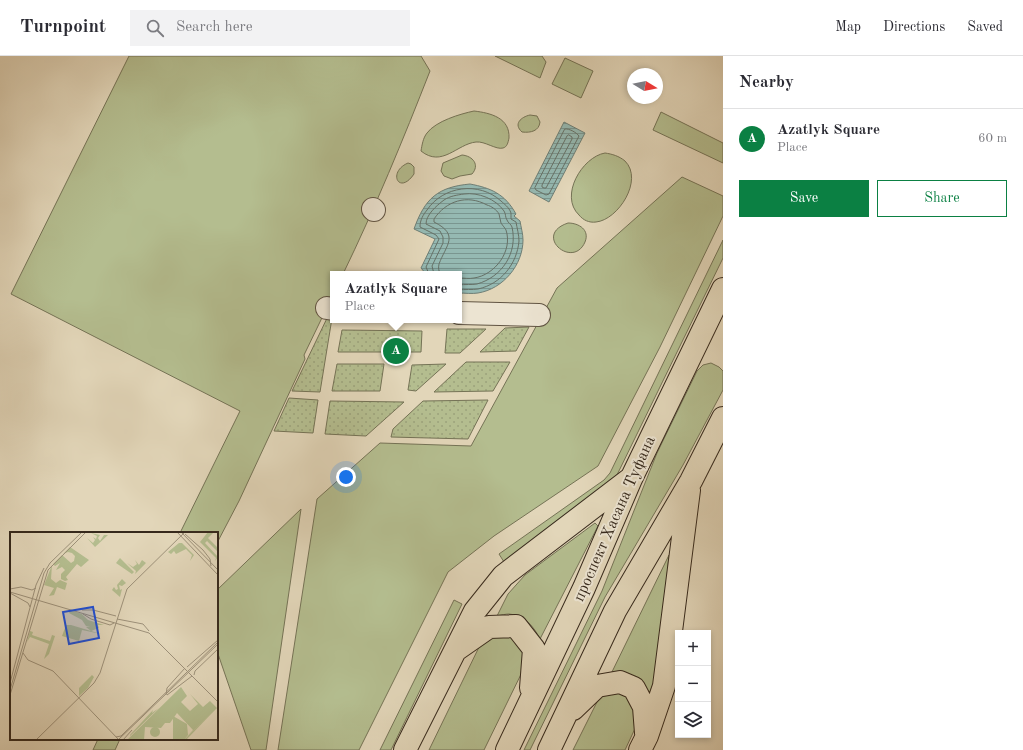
<!DOCTYPE html>
<html lang="en">
<head>
<meta charset="utf-8">
<style>
	body { margin:0; font-family:"Old Standard TT",serif; background:#f2f2f3; color:#2b2b33 }
	.controls { position:absolute; right:12px; bottom:12px; display:grid; overflow:hidden; border-radius:0px; box-shadow:0 2px 6px #0003 }
	.controls button { width:36px; height:36px; display:grid; place-items:center; padding:0; border:0; border-bottom:1px solid #e1e1e2; background:#fff; color:#2b2b33; font:20px sans-serif }
	.compass { position:absolute; left:627px; top:12px; width:36px; height:36px; border-radius:50%; background:#fff; box-shadow:0 2px 6px #0003; rotate:100deg }
	.you { position:absolute; left:346px; top:421px; width:14px; height:14px; margin:-10px; border:3px solid #fff; border-radius:50%; background:#1a73e8; box-shadow:0 0 0 6px #1a73e833 }
	.badge { display:grid; place-items:center; width:26px; height:26px; border-radius:50%; background:#0b8043; color:#fff; font-size:13px; font-weight:700 }
	.pin { position:absolute; translate:-50% -50%; border:2px solid #fff; box-shadow:0 1px 4px #0006 }
	.popup { position:absolute; left:330px; top:215px; width:132px; height:52px; box-sizing:border-box; display:grid; place-content:center; border-radius:0px; background:#fff; filter:drop-shadow(0 1px 3px #0005); font-size:13px; white-space:nowrap; color:#7c7c81 }
	.popup b { font-size:15px; color:#2b2b33 }
	.popup::after { content:''; position:absolute; left:50%; top:100%; margin-left:-8px; border:8px solid transparent; border-top-color:#fff }
	.list { margin:0; padding:0; list-style:none }
	h2 { display:flex; justify-content:space-between; align-items:center; height:52px; margin:0; padding:0 16px; font-size:17px }
	h2 small { font-size:13px; font-weight:400; color:#7c7c81 }
	.list li { display:grid; grid-template-columns:26px 1fr auto; gap:12px; align-items:center; box-sizing:border-box; height:60px; padding:0 16px; border-top:1px solid #e1e1e2 }
	.list b { display:block; font-size:15px; white-space:nowrap }
	.list p { margin:0; font-size:13px; white-space:nowrap; color:#7c7c81 }
	.list em { font-size:13px; font-style:normal; color:#7c7c81 }
	.actions { display:flex; gap:8px; padding:12px 16px }
	.actions a { flex:1; padding:9px 0; border:1px solid #0b8043; border-radius:0px; text-align:center; font-size:14px; color:#0b8043 }
	.actions .main { background:#0b8043; color:#fff }
	.icon { flex:none; width:22px; height:22px; fill:none; stroke:currentColor; stroke-width:2; stroke-linecap:round; stroke-linejoin:round }
	.map { position:relative; flex:none; width:723px; height:694px; overflow:hidden }
	header { display:flex; align-items:center; gap:24px; box-sizing:border-box; height:56px; padding:0 20px; background:#fff; border-bottom:1px solid #e1e1e2 }
	header strong { font-size:19px }
	nav { display:flex; gap:22px; margin-inline-start:auto; font-size:14px }
	.search { width:280px; height:36px; background:#f2f2f3; display:flex; align-items:center; gap:10px; box-sizing:border-box; padding:0 14px; border-radius:0px; color:#7c7c81; font-size:15px }
	main { display:flex }
	aside { flex:1; background:#fff }
	.map>svg:first-child { display:block }
	.grass { fill:#b4bd8f; stroke:#757356 }
	.garden { fill:url(#garden-dots); stroke:#757356 }
	.water { fill:url(#water-rules); stroke:#6f7f76 }
	.lines { fill:none; stroke-linecap:round; stroke-linejoin:round }
	.shore { stroke:#667167; stroke-width:1 }
	.minor-casing { stroke:#615443; stroke-width:24 }
	.major-casing { stroke:#36291c; stroke-width:24 }
	.minor { stroke:#ece4d2; stroke-width:22 }
	.major { stroke:#e2d6b9; stroke-width:22 }
	.labels { text-anchor:middle; dominant-baseline:central; stroke-width:4; stroke-linejoin:round; paint-order:stroke }
	.street-label { font-size:16px; fill:#36291c; stroke:#ece4d2 }
	.inset-road { fill:none; stroke:#9d917a; stroke-width:1 }
	.view { fill:#1d4ed8; fill-opacity:0.15; stroke:#1d4ed8; stroke-width:2 }
	.inset-edge { fill:none; stroke:#36291c; stroke-width:2 }
</style>
</head>
<body>
<header>
<strong>Turnpoint</strong>
<div class="search"><svg class="icon" aria-label="search" viewBox="0 0 24 24"><circle cx="10" cy="10" r="6"/><path d="M15 15l6 6"/></svg>Search here</div>
<nav><a>Map</a><a>Directions</a><a>Saved</a></nav>
</header>
<main>
<div class="map">
<svg width="723" height="694" viewBox="0 0 723 694">
	<defs>
		<pattern id="garden-dots" width="8" height="8" patternUnits="userSpaceOnUse"><rect width="8" height="8" fill="#b4bd8f"/><path d="M2 2h.1M6 6h.1" fill="none" stroke="#9ba27b" stroke-width="1.8" stroke-linecap="round"/></pattern>
		<pattern id="water-rules" width="6" height="5" patternUnits="userSpaceOnUse"><rect width="6" height="5" fill="#95b9b2"/><path d="M0 2.5h6" fill="none" stroke="#7a9690"/></pattern>
	</defs>
	<rect width="100%" height="100%" fill="#e2d6b9"/>
	<filter id="stains"><feTurbulence type="fractalNoise" baseFrequency=".005" numOctaves="4"/><feColorMatrix values="0 0 0 0 .2 0 0 0 0 .09 0 0 0 0 .02 0 0 0 .5 -.17"/></filter>
	<radialGradient id="worn" r=".72"><stop offset=".6" stop-color="#630" stop-opacity="0"/><stop offset="1" stop-color="#630" stop-opacity=".3"/></radialGradient>
	<path class="grass" d="M 129,0 L 421,0 L 430,15 C 403,84 375,152 343,218 L 333,218 L 333,239 L 304,299 L 305,303 L 239,445 L 217,487 L 217,477 L 180,477 L 240,355 L 11,238 Z
		M 495,0 L 542,0 L 546,6 L 540,22 Z
		M 565,2 L 593,15 L 581,42 L 552,28 Z
		M 474,55 C 491,57 510,62 509,82 C 508,87 507,91 503,92 C 496,94 485,85 476,86 C 457,88 442,112 421,95 C 422,89 423,82 427,77 C 436,65 460,58 474,55 Z
		M 661,56 L 723,87 L 723,107 L 653,74 Z
		M 530,59 L 537,60 L 540,66 C 539,75 531,77 522,76 C 513,68 521,61 530,59 Z
		M 605,97 C 612,98 619,100 625,105 C 644,124 618,164 596,166 C 589,167 583,164 579,159 C 559,140 582,101 605,97 Z
		M 462,99 C 473,100 480,109 472,118 L 460,120 L 452,123 L 444,120 L 441,115 L 443,107 Z
		M 408,107 L 411,108 L 414,111 L 414,118 C 399,140 387,116 408,107 Z
		M 682,121 L 723,140 L 723,160 L 660,291 L 598,410 L 494,480 L 448,516 L 359,694 L 278,694 L 317,443 L 380,387 L 471,390 L 557,232 Z
		M 568,167 C 579,167 590,174 585,186 C 573,214 532,179 568,167 Z
		M 723,184 L 723,202 L 615,423 L 504,506 L 499,498 L 604,424 L 610,417 Z
		M 711,307 L 719,311 L 723,315 L 723,334 L 683,409 L 605,541 L 530,694 L 524,694 L 602,535 L 657,397 L 697,315 L 703,309 Z
		M 301,453 L 266,694 L 251,694 L 217,595 L 217,534 Z
		M 595,467 L 598,470 L 540,583 C 534,571 525,559 509,558 C 506,558 501,559 497,560 L 508,538 L 525,519 Z
		M 669,499 L 658,616 L 649,638 L 610,620 Z
		M 454,544 L 462,548 L 391,694 L 380,694 Z
		M 499,576 L 518,582 L 527,606 L 484,694 L 429,694 L 481,587 Z
		M 604,637 L 627,637 L 639,664 L 625,694 L 573,694 L 600,640 Z
		M 98,683 L 120,683 L 115,694 L 93,694 Z"/>
	<path class="garden" d="M 330,256 L 333,256 L 320,336 L 292,335 Z
		M 529,271 L 516,295 L 480,296 L 505,272 Z
		M 447,273 L 486,273 L 460,297 L 445,297 Z
		M 342,274 L 422,275 L 421,296 L 338,296 Z
		M 466,306 L 510,306 L 493,335 L 434,336 Z
		M 337,308 L 384,308 L 380,335 L 332,335 Z
		M 446,308 L 416,335 L 408,334 L 412,309 Z
		M 289,342 L 318,344 L 313,377 L 274,375 Z
		M 488,344 L 468,383 L 391,381 L 393,373 L 423,345 Z
		M 330,345 L 404,346 L 366,380 L 325,378 Z"/>
	<path class="water" d="M 564,66 L 585,77 L 549,146 L 529,135 Z
		M 470,128 C 491,132 505,138 516,158 L 514,160 L 520,165 C 521,171 523,178 523,184 C 523,209 503,233 478,237 C 472,238 465,237 459,237 L 459,218 L 426,218 L 421,212 L 435,183 L 414,173 C 425,142 438,131 470,128 Z"/>
	<g class="lines">
		<path class="shore" d="M 565,73 C 569,72 577,77 579,80 L 549,138 L 546,139 L 536,134 L 535,132 Z
			M 569,79 L 572,81 L 572,83 L 546,132 L 544,132 L 542,131 L 542,129 L 567,80 Z
			M 429,218 L 426,211 L 439,183 L 436,179 L 420,171 C 420,164 423,159 427,154 C 443,130 479,125 501,145 C 504,148 509,151 511,157 C 511,158 511,161 511,163 L 516,166 C 517,172 519,179 519,185 C 517,208 501,228 478,233 C 472,234 465,233 459,234
			M 434,218 L 432,210 L 443,187 L 443,181 L 440,175 L 426,168 C 426,159 436,150 444,144 C 450,140 457,139 464,138 C 478,136 496,143 504,155 C 506,158 505,161 507,164 C 508,167 511,168 512,171 C 518,197 502,221 477,228 C 472,229 465,228 459,229
			M 440,218 C 439,215 438,212 439,208 C 446,189 460,179 434,166 L 434,163 C 446,145 467,138 487,149 C 491,150 497,154 499,158 C 500,161 500,164 501,167 C 503,170 505,172 506,174 C 513,195 495,219 474,222 C 469,223 464,222 459,222"/>
		<defs>
			<path id="minor" d="M 373,153 L 374,154
				M 327,252 L 333,253
				M 459,257 L 539,259"/>
			<path id="major" d="M 456,594 L 489,571 L 516,570 L 534,593 L 531,632
				M 573,653 L 597,630 L 620,626 L 634,632 L 644,651 L 646,677
				M 405,694 L 475,555 L 503,520 L 630,423
				M 507,694 L 584,532 L 631,423 L 723,233
				M 549,694 L 615,555 L 691,425 L 723,362
				M 640,694 L 647,680 L 664,630 L 689,434"/>
		</defs>
		<use href="#minor" class="minor-casing"/>
		<use href="#major" class="major-casing"/>
		<use href="#minor" class="minor"/>
		<use href="#major" class="major"/>
	</g>
	<g class="labels">
		<g class="street-label">
			<text transform="translate(615 463) rotate(-66)">проспект Хасана Туфана</text>
		</g>
	</g>
	<g transform="translate(10 476)">
		<rect width="208" height="208" fill="#e2d6b9"/>
		<path d="M 198,0 L 204,0 L 198,6 L 208,16 L 207,19 L 197,9 L 195,11 L 208,25 L 205,29 L 206,26 L 190,10 ZM 81,1 L 90,3 L 88,6 L 90,9 L 94,3 L 98,3 L 85,15 L 77,6 L 83,11 L 85,8 L 83,5 L 86,7 L 87,4 ZM 60,15 L 79,28 L 71,35 L 67,32 L 56,45 L 58,48 L 55,49 L 51,47 L 51,42 L 55,38 L 52,35 L 46,38 L 50,31 L 45,34 L 43,32 L 52,23 L 61,31 L 64,29 L 65,24 L 62,21 L 58,20 L 53,22 ZM 110,26 L 124,40 L 122,42 L 106,31 ZM 42,33 L 41,47 L 46,51 L 50,48 L 57,51 L 55,58 L 47,55 L 44,63 L 39,64 L 44,56 L 34,53 ZM 60,78 L 72,82 L 78,88 L 94,93 L 88,93 L 89,96 L 81,99 L 76,95 L 80,94 L 76,94 L 72,88 L 59,81 ZM 56,93 L 61,93 L 91,102 L 72,98 L 69,109 L 52,104 ZM 20,99 L 23,100 L 22,103 L 40,109 L 42,103 L 45,104 L 39,122 L 34,127 L 39,112 L 20,105 L 17,110 ZM 208,175 L 176,208 L 163,208 L 163,184 L 177,192 L 178,203 L 174,208 ZM 149,176 L 120,204 L 120,203 L 143,178 L 142,181 ZM140 200a5 5 0 1 1 10 0a5 5 0 1 1-10 0Z" fill="#b4bd8f"/>
		<path d="M 169,11 L 172,11 L 184,23 L 180,29 L 182,23 L 176,17 L 166,22 L 164,19 L 161,22 L 158,20 ZM 125,28 L 129,33 L 132,28 L 136,31 L 125,42 L 126,39 L 117,31 L 123,35 L 127,32 ZM 112,47 L 116,51 L 112,54 L 109,53 L 110,58 L 112,57 L 110,65 L 102,58 L 104,55 L 106,58 L 108,57 L 107,53 Z" fill="#b4bd8f"/>
		<path d="M 82,143 L 84,145 L 78,156 L 69,164 L 69,156 ZM 171,155 L 177,164 L 171,170 L 180,179 L 188,172 L 180,162 L 193,175 L 200,169 L 207,176 L 174,208 L 183,198 L 167,181 L 160,191 L 155,191 L 151,196 L 135,195 L 134,208 L 117,208 Z" fill="#b4bd8f"/>
		<path class="inset-road" d="M 167,0 L 208,43M 171,0 L 208,38M 175,2 L 193,18 L 200,27 L 201,34M 0,57 L 11,55 L 22,58 L 26,56M 0,60 L 139,101 L 208,170M 0,61 L 18,71 L 20,75M 72,78 L 83,78 L 106,84M 73,82 L 81,87 L 100,93 L 104,91M 107,87 L 133,92 L 139,99M 13,121 L 18,128 L 43,139 L 109,208M 177,135 L 208,108M 184,143 L 185,139 L 208,117M 0,151 L 26,53 L 34,36M 0,158 L 34,41 L 40,31 L 72,0M 0,163 L 38,38 L 76,0M 156,163 L 157,156 L 175,136M 157,163 L 182,144M 106,205 L 111,204 L 208,110M 26,208 L 84,151 L 90,141 L 117,57 L 175,0M 108,208 L 208,112M 113,208 L 122,198"/>
		<path class="view" d="M 83,75 L 89,106 L 59,112 L 53,80 Z"/>
		<rect width="208" height="208" class="inset-edge"/>
	</g>
	<rect width="100%" height="100%" filter="url(#stains)"/>
	<rect width="100%" height="100%" fill="url(#worn)"/>
</svg>
<div class="controls">
<button>+</button>
<button>−</button>
<button><svg class="icon" aria-label="layers" viewBox="0 0 24 24"><path d="M12 4l9 5-9 5-9-5zM3 14l9 5 9-5"/></svg></button>
</div>
<svg class="compass" viewBox="-18 -18 36 36"><path d="M0-13l5 13h-10z" fill="#e53935"/><path d="M0 13l5-13h-10z" fill="#7c7c81"/></svg>
<div class="you"></div>
<div class="pin badge" style="left:396px;top:295px">A</div>
<div class="popup"><b>Azatlyk Square</b>Place</div>
</div>
<aside>
<h2>Nearby<small></small></h2>
<ul class="list">
<li><span class="badge">A</span><div><b>Azatlyk Square</b><p>Place</p></div><em>60 m</em></li>
</ul>
<div class="actions"><a class="main">Save</a><a>Share</a></div>
</aside>
</main>
</body>
</html>
